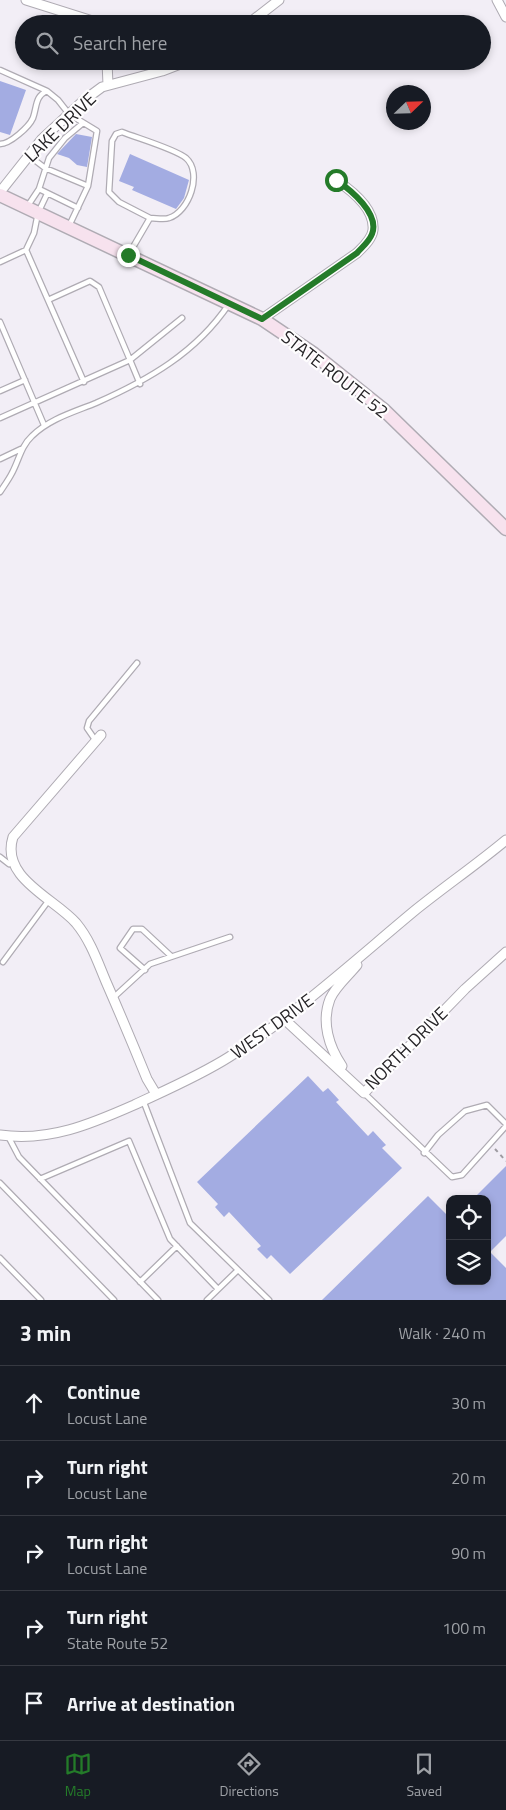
<!DOCTYPE html>
<html lang="en">
<head>
<meta charset="utf-8">
<style>
	body { margin:0; font-family:"Titillium Web",sans-serif; background:#20242c; color:#f1f3f6 }
	.controls { position:absolute; right:15px; bottom:15px; display:grid; overflow:hidden; border-radius:10px; box-shadow:0 2px 8px #0003 }
	.controls button { width:45px; height:45px; display:grid; place-items:center; padding:0; border:0; border-bottom:1px solid #363941; background:#171b24; color:#f1f3f6; font:25px sans-serif }
	.compass { position:absolute; left:386px; top:85px; width:45px; height:45px; border-radius:50%; background:#171b24; box-shadow:0 2px 8px #0003; rotate:67deg }
	.stop { position:absolute; width:15px; height:15px; margin:-11px; border:4px solid #247b29; border-radius:50%; background:#fff }
	.stop.end { background:#247b29; border-color:#fff; box-shadow:0 1px 5px #0008 }
	.list { margin:0; padding:0; list-style:none }
	h2 { display:flex; justify-content:space-between; align-items:center; height:65px; margin:0; padding:0 20px; font-size:21px }
	h2 small { font-size:16px; font-weight:400; color:#9ea1a6 }
	.list li { display:grid; grid-template-columns:32px 1fr auto; gap:15px; align-items:center; box-sizing:border-box; height:75px; padding:0 20px; border-top:1px solid #363941 }
	.list b { display:block; font-size:19px; white-space:nowrap }
	.list p { margin:0; font-size:16px; white-space:nowrap; color:#9ea1a6 }
	.list em { font-size:16px; font-style:normal; color:#9ea1a6 }
	.icon { flex:none; width:28px; height:28px; fill:none; stroke:currentColor; stroke-width:2; stroke-linecap:round; stroke-linejoin:round }
	.map { position:relative; flex:none; width:506px; height:1300px; overflow:hidden }
	.search { position:absolute; background:#171b24; box-shadow:0 2px 8px #0003; left:15px; right:15px; top:15px; height:55px; display:flex; align-items:center; gap:12px; box-sizing:border-box; padding:0 18px; border-radius:28px; color:#9ea1a6; font-size:19px }
	.sheet { height:440px; background:#171b24 }
	nav { display:flex; justify-content:space-around; align-items:center; box-sizing:border-box; height:70px; border-top:1px solid #363941; background:#171b24; font-size:14px; color:#9ea1a6 }
	nav a { display:grid; justify-items:center; gap:2px }
	nav .on { color:#247b29 }
	.map>svg:first-child { display:block }
	.building { fill:#a3ace2 }
	.lines { fill:none; stroke-linecap:round; stroke-linejoin:round }
	.lane-casing { stroke:#afabb3; stroke-width:7 }
	.street-casing { stroke:#afabb3; stroke-width:11 }
	.secondary-casing { stroke:#afabb3; stroke-width:15 }
	.path { stroke:#9e9ba1; stroke-width:2; stroke-dasharray:4 4; stroke-linecap:butt }
	.lane { stroke:#fff; stroke-width:4.5 }
	.street { stroke:#fff; stroke-width:9 }
	.secondary { stroke:#f7e2ee; stroke-width:12 }
	.route { stroke:#247b29; stroke-width:6 }
	.labels { text-anchor:middle; dominant-baseline:central; stroke-width:4.5; stroke-linejoin:round; paint-order:stroke }
	.street-label { font-size:18px; fill:#262427; stroke:#fefdfe }
</style>
</head>
<body>
<div class="map">
<svg width="506" height="1300" viewBox="0 0 506 1300">
	<rect width="100%" height="100%" fill="#f2eef6"/>
	<path class="building" d="M 0,81 L 26,90 L 10,135 L 0,132 Z
		M 76,134 L 92,137 L 87,167 L 77,165 L 69,158 L 57,154 Z
		M 130,154 L 189,180 L 184,198 L 176,209 L 132,190 L 134,187 L 119,181 Z
		M 308,1076 L 323,1092 L 328,1088 L 339,1100 L 336,1102 L 368,1136 L 373,1131 L 386,1145 L 382,1148 L 402,1168 L 290,1274 L 271,1255 L 267,1259 L 257,1249 L 261,1246 L 229,1212 L 224,1217 L 215,1207 L 218,1204 L 197,1182 Z
		M 506,1166 L 506,1236 L 490,1252 L 506,1268 L 506,1300 L 322,1300 L 428,1196 L 450,1218 L 450,1281 L 487,1281 L 487,1199 L 473,1199 Z"/>
	<g class="lines">
		<defs>
			<path id="lane" d="M 0,70 L 47,91
				M 0,144 C 10,144 29,127 33,118 C 37,107 35,96 47,91 L 58,100 L 69,114 L 97,131 L 88,186 L 69,226
				M 28,155 L 45,168 L 88,186
				M 39,189 L 78,208
				M 27,207 L 39,189 L 49,158 L 65,138 L 83,123
				M 26,250 L 84,382
				M 129,254 L 150,218 C 156,218 164,220 169,218 C 189,212 203,173 186,158 C 175,149 137,138 122,132 L 116,134 L 112,141 L 109,192 L 119,202 L 150,218
				M 0,262 L 26,250 L 34,233 L 38,213 L 47,194
				M 0,322 L 44,425
				M 140,384 L 130,360 L 182,318
				M 0,391 L 25,380
				M 0,418 L 130,360 L 99,287 L 90,281 L 48,300
				M 0,459 L 21,449
				M 0,492 C 4,486 9,479 12,473 C 19,460 21,446 32,436 C 49,419 74,412 96,403 C 148,380 196,353 229,304
				M 96,741 L 87,728 L 89,721 L 137,663
				M 0,857 L 9,864
				M 3,962 L 49,900
				M 145,970 L 120,948 L 133,929 L 142,929 L 171,956
				M 113,998 L 150,964 L 230,937
				M 364,1093 L 452,1177 L 462,1175 L 506,1126
				M 143,1100 L 190,1223 L 269,1300
				M 8,1136 L 19,1157 L 158,1300
				M 424,1153 L 438,1135 L 465,1111 L 487,1105 L 506,1124
				M 40,1179 L 129,1141 L 170,1239 L 218,1289
				M 0,1183 L 114,1300
				M 0,1258 L 41,1300
				M 140,1282 L 177,1246
				M 207,1300 L 238,1270"/>
			<path id="street" d="M 26,0 L 102,24
				M 497,0 L 506,17
				M 248,24 L 279,0
				M 107,61 L 108,85
				M 0,192 L 42,139 L 83,101 L 102,87 L 162,71 L 188,61
				M 262,319 L 357,253 C 363,247 372,239 373,230 C 375,209 351,190 336,180
				M 101,735 L 13,837 C 0,878 54,898 76,923 C 91,941 98,963 107,984 C 121,1016 134,1047 147,1079 L 156,1094
				M 284,1019 L 364,1093 L 465,989 L 506,952
				M 342,1066 C 329,1047 321,1022 330,999 C 335,987 349,975 357,965
				M 0,1135 C 49,1142 91,1124 134,1105 C 166,1090 199,1076 229,1057 C 295,1015 353,962 413,912 C 444,887 476,865 506,840"/>
			<path id="secondary" d="M 0,195 L 262,319 L 314,354 L 384,410 L 506,529"/>
		</defs>
		<use href="#lane" class="lane-casing"/>
		<use href="#street" class="street-casing"/>
		<use href="#secondary" class="secondary-casing"/>
		<path class="path" d="M 495,1149 L 506,1161"/>
		<use href="#lane" class="lane"/>
		<use href="#street" class="street"/>
		<use href="#secondary" class="secondary"/>
	</g>
	<g class="lines">
		<path class="route" d="M 128,255 L 262,319 L 357,253 C 362,247 369,242 372,234 C 380,214 351,190 336,180"/>
	</g>
	<g class="labels">
		<g class="street-label">
			<text transform="translate(60 127) rotate(-44)">LAKE DRIVE</text>
			<text transform="translate(335 374) rotate(38)">STATE ROUTE 52</text>
			<text transform="translate(272 1026) rotate(-36)">WEST DRIVE</text>
			<text transform="translate(406 1048) rotate(-45)">NORTH DRIVE</text>
		</g>
	</g>
</svg>
<div class="controls">
<button><svg class="icon" aria-label="locate" viewBox="0 0 24 24"><circle cx="12" cy="12" r="6"/><path d="M12 2v4M12 18v4M2 12h4M18 12h4"/></svg></button>
<button><svg class="icon" aria-label="layers" viewBox="0 0 24 24"><path d="M12 4l9 5-9 5-9-5zM3 14l9 5 9-5"/></svg></button>
</div>
<svg class="compass" viewBox="-18 -18 36 36"><path d="M0-13l5 13h-10z" fill="#e53935"/><path d="M0 13l5-13h-10z" fill="#9ea1a6"/></svg>
<div class="stop" style="left:336px;top:180px"></div>
<div class="stop end" style="left:128px;top:255px"></div>
<div class="search"><svg class="icon" aria-label="search" viewBox="0 0 24 24"><circle cx="10" cy="10" r="6"/><path d="M15 15l6 6"/></svg>Search here</div>
</div>
<section class="sheet">
<h2>3 min<small>Walk · 240 m</small></h2>
<ul class="list">
<li><svg class="icon" aria-label="ahead" viewBox="0 0 24 24"><path d="M12 20V5M6 11l6-6 6 6"/></svg><div><b>Continue</b><p>Locust Lane</p></div><em>30 m</em></li>
<li><svg class="icon" aria-label="right" viewBox="0 0 24 24"><path d="M7 20v-9h11M14 6l5 5-5 5"/></svg><div><b>Turn right</b><p>Locust Lane</p></div><em>20 m</em></li>
<li><svg class="icon" aria-label="right" viewBox="0 0 24 24"><path d="M7 20v-9h11M14 6l5 5-5 5"/></svg><div><b>Turn right</b><p>Locust Lane</p></div><em>90 m</em></li>
<li><svg class="icon" aria-label="right" viewBox="0 0 24 24"><path d="M7 20v-9h11M14 6l5 5-5 5"/></svg><div><b>Turn right</b><p>State Route 52</p></div><em>100 m</em></li>
<li><svg class="icon" aria-label="arrive" viewBox="0 0 24 24"><path d="M6 21V4h12l-3 4 3 4H6"/></svg><div><b>Arrive at destination</b></div></li>
</ul>
</section>
<nav>
<a class="on"><svg class="icon" aria-label="map" viewBox="0 0 24 24"><path d="M3 6l6-2 6 2 6-2v14l-6 2-6-2-6 2zM9 4v14M15 6v14"/></svg>Map</a>
<a><svg class="icon" aria-label="directions" viewBox="0 0 24 24"><path d="M12 3l9 9-9 9-9-9zM9 14v-3h6M13 9l2 2-2 2"/></svg>Directions</a>
<a><svg class="icon" aria-label="saved" viewBox="0 0 24 24"><path d="M7 4h10v16l-5-4-5 4z"/></svg>Saved</a>
</nav>
</body>
</html>
